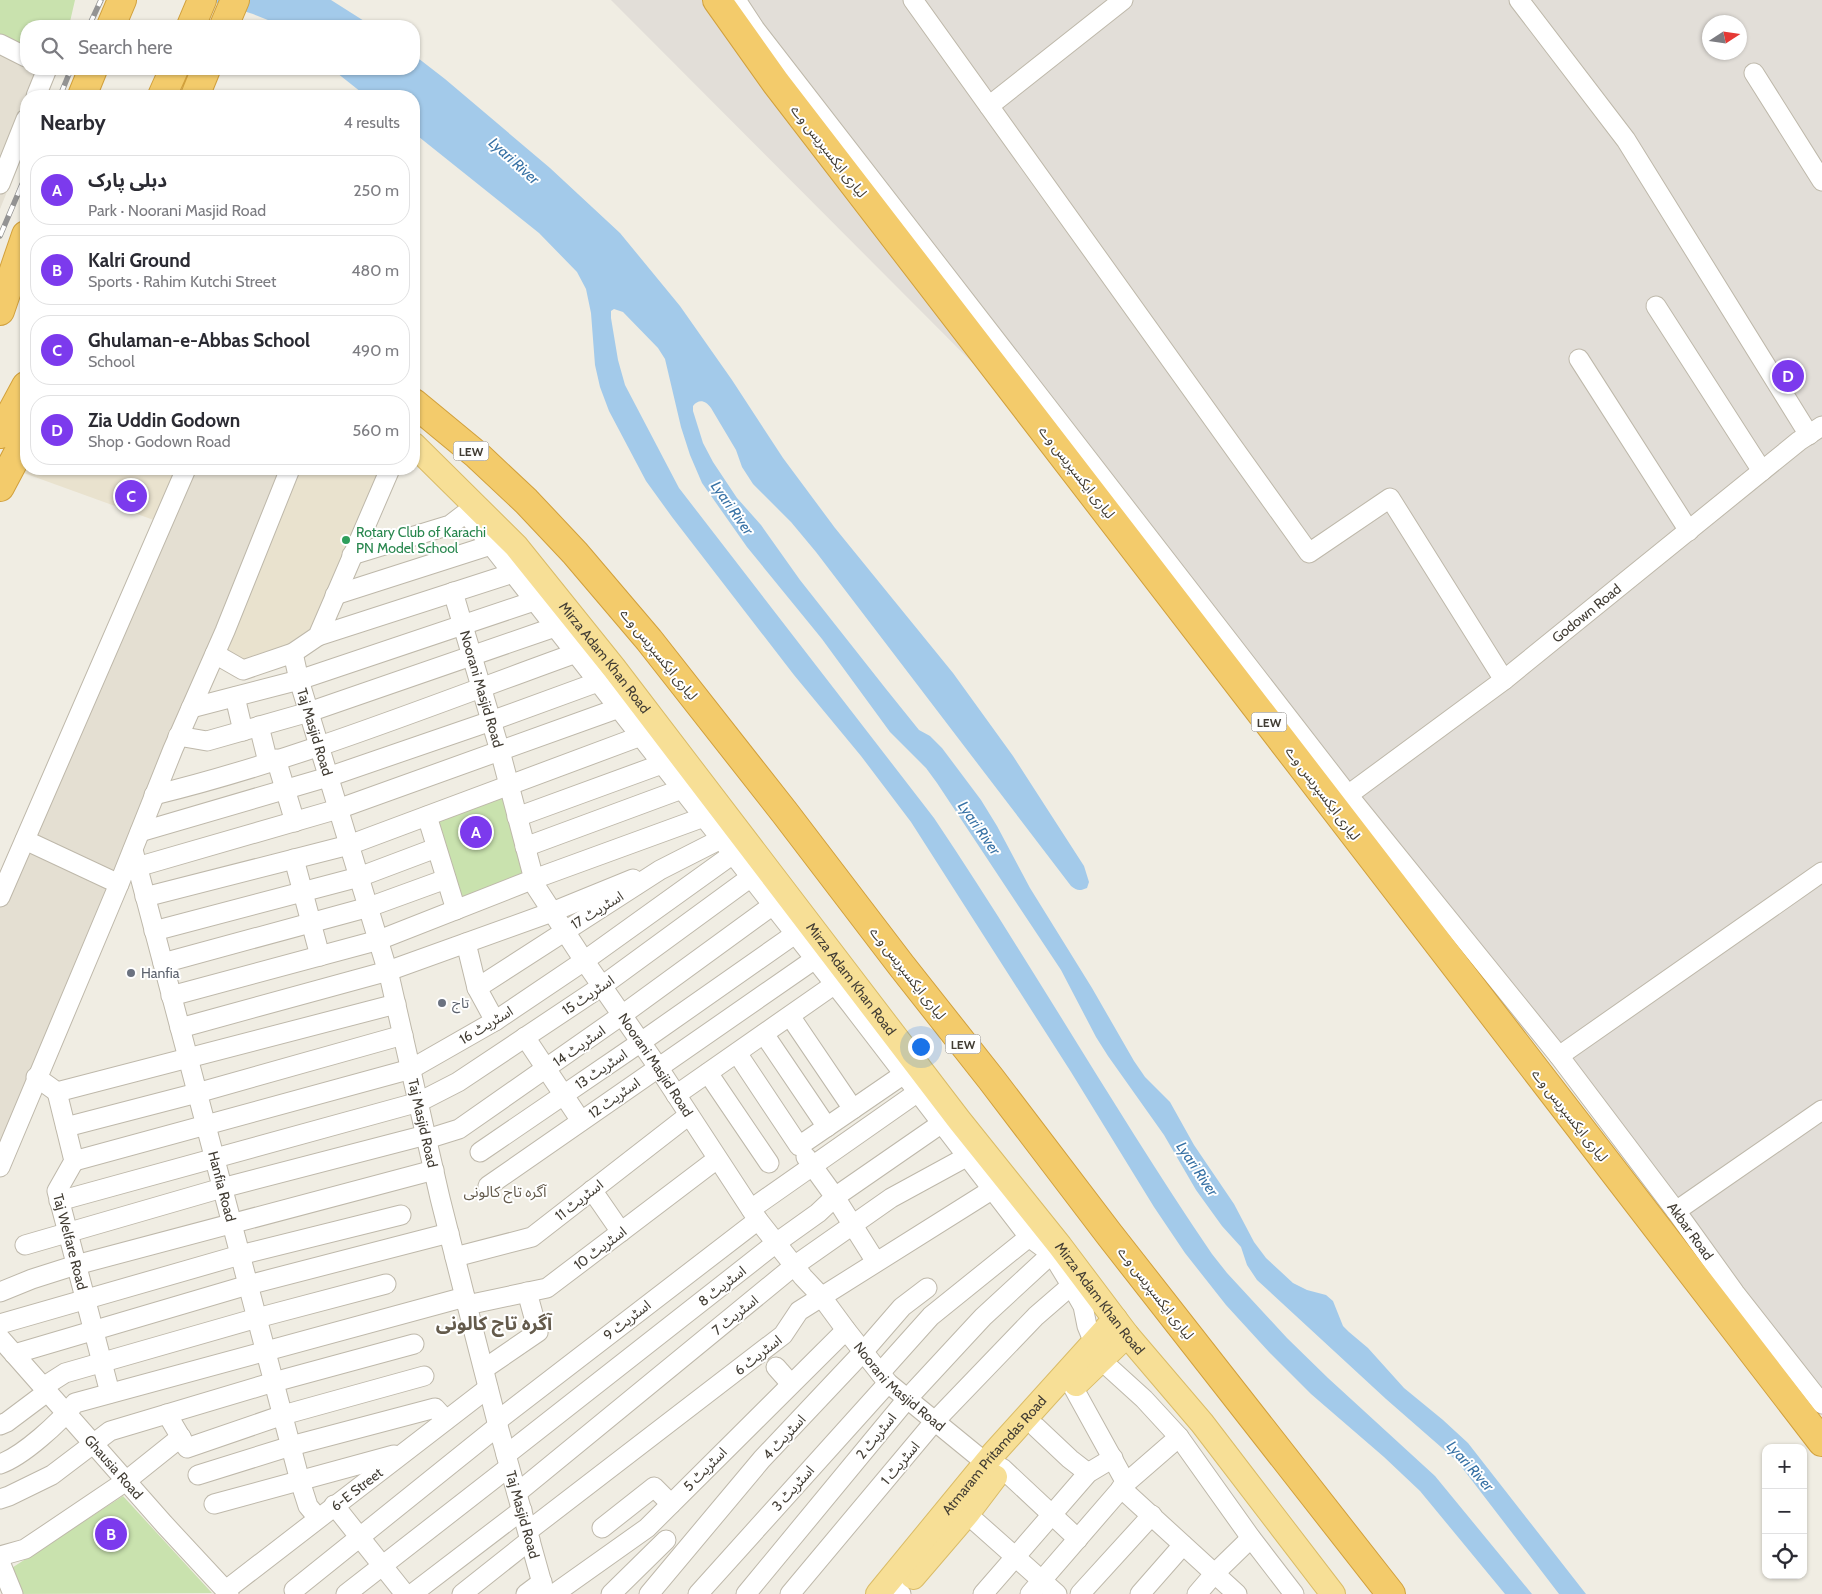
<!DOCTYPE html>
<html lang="en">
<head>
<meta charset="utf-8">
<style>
	body { margin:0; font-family:Cabin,"Noto Sans Arabic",sans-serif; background:#f2f2f3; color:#2b2b33 }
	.controls { position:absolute; right:15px; bottom:15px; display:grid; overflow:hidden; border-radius:10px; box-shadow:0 1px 4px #0004 }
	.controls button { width:45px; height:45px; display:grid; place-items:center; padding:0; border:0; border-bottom:1px solid #e1e1e2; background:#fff; color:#2b2b33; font:25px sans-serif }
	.compass { position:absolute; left:1702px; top:15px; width:45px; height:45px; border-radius:50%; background:#fff; box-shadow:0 1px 4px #0004; rotate:78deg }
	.you { position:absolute; left:920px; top:1046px; width:18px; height:18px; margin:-12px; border:4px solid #fff; border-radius:50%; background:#1a73e8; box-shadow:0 0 0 8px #1a73e833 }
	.badge { display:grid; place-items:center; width:32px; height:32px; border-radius:50%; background:#7c3aed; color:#fff; font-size:16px; font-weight:700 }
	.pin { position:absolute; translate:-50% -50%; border:2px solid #fff; box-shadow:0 1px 5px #0006 }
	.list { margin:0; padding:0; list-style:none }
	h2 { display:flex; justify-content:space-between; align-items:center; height:65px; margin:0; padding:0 20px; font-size:21px }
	h2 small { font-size:16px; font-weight:400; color:#7c7c81 }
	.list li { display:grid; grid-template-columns:32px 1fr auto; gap:15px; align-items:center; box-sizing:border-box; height:70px; margin:0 10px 10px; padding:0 10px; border:1px solid #e1e1e2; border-radius:20px }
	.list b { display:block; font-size:19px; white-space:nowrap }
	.list p { margin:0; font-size:16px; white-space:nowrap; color:#7c7c81 }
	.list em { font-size:16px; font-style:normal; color:#7c7c81 }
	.icon { flex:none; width:28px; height:28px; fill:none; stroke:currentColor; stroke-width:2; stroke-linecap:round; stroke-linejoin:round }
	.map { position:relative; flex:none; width:1822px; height:1594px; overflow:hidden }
	.search { position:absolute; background:#fff; box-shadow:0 1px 4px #0004; left:20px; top:20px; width:400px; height:55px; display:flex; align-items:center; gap:12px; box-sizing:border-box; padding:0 18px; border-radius:20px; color:#7c7c81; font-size:19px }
	.panel { position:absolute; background:#fff; box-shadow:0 1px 4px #0004; left:20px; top:90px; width:400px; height:385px; border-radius:20px }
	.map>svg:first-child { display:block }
	.residential { fill:#e4dfd2 }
	.industrial { fill:#e2ded8; fill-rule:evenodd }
	.education { fill:#e9e2ce }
	.green { fill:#c9e2ae }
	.water { fill:#a3caea }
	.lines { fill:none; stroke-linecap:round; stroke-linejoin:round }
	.minor-casing { stroke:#beb8aa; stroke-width:21 }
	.major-casing { stroke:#dabc67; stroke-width:26 }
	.highway-casing { stroke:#d1a03c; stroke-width:30 }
	.minor { stroke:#fff; stroke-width:19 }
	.major { stroke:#f7df96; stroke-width:24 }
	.highway { stroke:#f3cb6b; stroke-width:28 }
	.rail-casing { stroke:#939393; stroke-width:5.5 }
	.rail { stroke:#fff; stroke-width:4; stroke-dasharray:11; stroke-linecap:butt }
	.leisure-dot { fill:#2e9e5b; stroke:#fff; stroke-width:2 }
	.worship-dot { fill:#6b7280; stroke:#fff; stroke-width:2 }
	.labels { text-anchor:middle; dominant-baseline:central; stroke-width:4; stroke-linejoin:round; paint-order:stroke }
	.shield { fill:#fff; stroke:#7b7771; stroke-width:1 }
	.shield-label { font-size:12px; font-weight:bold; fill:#423d34 }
	.street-label { font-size:14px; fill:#423d34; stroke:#fff }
	.leisure-label { font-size:14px; fill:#27864d; stroke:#fff; text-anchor:start }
	.worship-label { font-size:14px; fill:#5b616d; stroke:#fff; text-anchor:start }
	.water-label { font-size:15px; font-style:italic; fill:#3671a5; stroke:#fff }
	.neighbourhood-label { font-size:15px; fill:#645b4c; stroke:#fff }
	.district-label { font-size:19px; font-weight:bold; fill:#645b4c; stroke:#fff }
</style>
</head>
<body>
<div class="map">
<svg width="1822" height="1594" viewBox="0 0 1822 1594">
	<rect width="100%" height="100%" fill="#f0ede3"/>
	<path class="residential" d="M 0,35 L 26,48 L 26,69 L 58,69 L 47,96 L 26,96 L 26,145 L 0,209 Z
		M 186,469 L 290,469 L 0,1170 L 0,898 Z"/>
	<path class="industrial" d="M 611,0 L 1822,0 L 1822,1390 L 1595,1091 L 1188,579 ZM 1710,22 L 1740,22 L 1740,52 L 1710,52 Z"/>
	<path class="education" d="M 26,438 L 26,469 L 186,469 L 162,523 L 10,468 Z
		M 290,469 L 390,469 L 318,636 L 243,670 L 215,654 Z"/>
	<path class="green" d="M 0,0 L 75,0 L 69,26 L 26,26 L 26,48 L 0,35 Z
		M 508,786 L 534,879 L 455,909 L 427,816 Z
		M 123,1496 L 212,1593 L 13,1594 L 4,1573 Z"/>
	<path class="water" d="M 208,0 L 331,0 L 372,26 L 283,26 L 253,14 Z
		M 414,55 L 445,79 L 550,168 L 620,233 L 680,306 L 732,380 L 783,458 L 835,528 L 953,673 L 1013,756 L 1084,866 L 1089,882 L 1087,888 C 1080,891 1077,891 1071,886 L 816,552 L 791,522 L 753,484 L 742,467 L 736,450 L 711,408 C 706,401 699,398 693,406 L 693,411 L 703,443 L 713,462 L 737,498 L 761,525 L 800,580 L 886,689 L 919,730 L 930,736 L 942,748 L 981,800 L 997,826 L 1030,888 L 1092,988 L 1134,1061 L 1145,1077 L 1170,1102 L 1194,1145 L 1234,1204 L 1254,1242 L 1266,1258 L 1293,1283 L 1307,1290 L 1326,1295 L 1333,1301 L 1343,1326 L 1349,1332 L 1368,1348 L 1404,1388 L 1443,1420 L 1468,1443 L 1586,1594 L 1559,1594 L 1457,1461 L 1386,1399 L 1257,1280 L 1247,1265 L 1241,1247 L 1222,1226 L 1196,1190 L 1164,1135 L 1108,1056 L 1096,1037 L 1061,970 L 937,783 L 926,768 L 890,732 L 822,639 L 747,547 L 702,483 L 690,455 L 681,427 L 665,359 L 658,348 L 623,312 L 614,309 L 611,311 L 611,318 L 618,360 L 625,385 L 679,488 L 934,818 C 1030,961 1115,1111 1212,1254 L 1227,1273 L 1287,1338 L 1328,1378 L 1435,1476 L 1532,1594 L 1505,1594 L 1420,1491 L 1384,1457 L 1311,1394 L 1269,1352 L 1226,1305 L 1185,1253 L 1154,1207 L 1071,1072 L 911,822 L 861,756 L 794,675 L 672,517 L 646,481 L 609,411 L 600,387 L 595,365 L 591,313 L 586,289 L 577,272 L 539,233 L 414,133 L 414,96 L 366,96 L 332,69 L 414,69 Z"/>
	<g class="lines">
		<defs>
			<g id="minor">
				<path id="s1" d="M 736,0 L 755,29 L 1348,795 L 1559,1056 L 1676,1211 L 1735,1293 L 1822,1404"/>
				<path d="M 913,0 L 1309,553 L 1390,498 L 1504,680"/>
				<path d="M 1519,0 L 1626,140 L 1809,435"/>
				<path d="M 0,44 L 26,57"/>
				<path d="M 1754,73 L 1822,181"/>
				<path d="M 36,96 L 47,69"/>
				<path d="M 989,106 L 1123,0"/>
				<path d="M 0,184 L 26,119"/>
				<path d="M 1656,306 L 1762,471"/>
				<path d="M 1579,359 L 1689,531"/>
				<path d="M 466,513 L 851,1005 L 1029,1237 L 1052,1254 L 1071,1285 L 1083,1306 L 1087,1326 L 1101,1360 L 1144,1399 L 1179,1437 L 1251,1538 L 1294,1594"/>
				<path d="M 352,555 L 450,525 L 475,506"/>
				<path id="s2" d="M 453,592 L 500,751 L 536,887 L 581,956 L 658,1067 L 758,1220 L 803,1277 L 821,1296 L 846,1330 L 888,1383 L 986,1463"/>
				<path d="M 335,595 L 491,545"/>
				<path d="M 318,636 L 513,573"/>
				<path id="s3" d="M 293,653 L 299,680 L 390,979 L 440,1198 L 467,1305 L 498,1426 L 545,1594"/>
				<path d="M 215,654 L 243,670 L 293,653 L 318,636 L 390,469"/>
				<path d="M 235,697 L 243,731"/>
				<path d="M 191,708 L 299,680 L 534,601"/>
				<path d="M 259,726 L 268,762"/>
				<path d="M 178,736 L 207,741 L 309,712 L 555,627"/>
				<path d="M 276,759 L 295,822"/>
				<path d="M 154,795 C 298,760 437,703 576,653"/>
				<path id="s4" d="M 1348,795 L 1504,680 L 1799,441 L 1822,426"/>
				<path d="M 427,816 L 456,910"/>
				<path d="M 517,817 L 662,764"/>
				<path d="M 140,832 L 328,777 L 491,721 L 598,682"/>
				<path d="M 25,840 L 119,884"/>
				<path d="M 525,847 L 682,789"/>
				<path id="s5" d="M 133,850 L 300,1481 L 308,1506 L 318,1518"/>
				<path d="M 294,859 L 320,956"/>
				<path d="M 137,867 L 338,809 L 619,708"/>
				<path d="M 0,897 L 186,469"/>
				<path d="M 145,897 L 349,845 L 641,736"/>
				<path d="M 154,931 L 359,877 L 436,848"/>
				<path d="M 466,943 L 477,988 L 495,1021"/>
				<path d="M 163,963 L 369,907 L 446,879"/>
				<path d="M 477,988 L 660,870 L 721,839"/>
				<path d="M 171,996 L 379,940 L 534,879 L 704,817"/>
				<path d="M 790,1016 L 853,1109"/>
				<path d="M 180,1028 L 388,971 L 552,912 L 633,879 L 636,885"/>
				<path d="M 764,1034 L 827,1127"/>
				<path d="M 525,1037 L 581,1121"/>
				<path d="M 737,1053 L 799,1146 L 904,1074"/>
				<path d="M 1559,1056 L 1822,872"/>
				<path d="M 708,1073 L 769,1163"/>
				<path d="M 36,1077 L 57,1092 L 396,1004"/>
				<path id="s6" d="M 57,1092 L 74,1161 L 57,1191 L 110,1393"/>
				<path d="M 676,1095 L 835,984"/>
				<path d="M 66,1127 L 197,1093 L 403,1035"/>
				<path d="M 427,1139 L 459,1129 L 622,1015 L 773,905"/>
				<path d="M 480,1152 L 641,1042 L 795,934"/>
				<path d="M 806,1157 L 835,1197 L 876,1262"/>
				<path d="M 74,1161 L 411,1069 L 495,1021 L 584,961 L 733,854"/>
				<path d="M 0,1167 L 119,884 L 173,749 L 225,631 L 290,469"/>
				<path d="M 488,1186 L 815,959"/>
				<path d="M 592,1190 L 621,1232"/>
				<path d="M 59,1201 L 419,1102 L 458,1082 L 602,986 L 751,877"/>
				<path d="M 751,1209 L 918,1092"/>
				<path d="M 1676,1211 L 1822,1110"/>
				<path d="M 25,1245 L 222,1188 L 426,1135"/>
				<path d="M 455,1257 L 532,1237 L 689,1115"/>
				<path d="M 0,1292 L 32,1279 L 76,1265 L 434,1170"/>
				<path d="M 467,1305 L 547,1288 L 717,1159"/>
				<path d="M 0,1324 L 240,1255 L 401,1215"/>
				<path id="s7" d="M 0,1338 L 164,1524 L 229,1594"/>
				<path d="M 14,1354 L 248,1285 L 449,1233"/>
				<path d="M 776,1367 L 791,1384"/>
				<path d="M 484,1369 L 538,1332 L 527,1292"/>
				<path d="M 880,1373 L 931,1316 L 1029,1237"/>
				<path d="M 43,1387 L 65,1373 L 257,1318 L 386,1284"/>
				<path d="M 1073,1387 L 1126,1483"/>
				<path d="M 167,1414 L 187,1448 L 283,1415 L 424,1376"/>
				<path d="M 497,1421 L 758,1220"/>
				<path d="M 0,1425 L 7,1422 L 47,1392"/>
				<path d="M 1036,1427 L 1070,1459 L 1088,1473"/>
				<path d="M 506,1455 L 776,1243 L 818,1213 L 835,1197 L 942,1123"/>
				<path d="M 0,1464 C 23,1456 60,1422 75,1403 L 465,1297"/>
				<path d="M 1002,1468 L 1078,1539"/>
				<path d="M 198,1475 L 291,1446 L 435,1408 L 446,1420"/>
				<path d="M 1121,1488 L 1237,1594"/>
				<path d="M 517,1493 L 794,1266 L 891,1198 L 968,1156"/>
				<path d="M 0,1499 L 9,1496 L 52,1475 L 110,1431 L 274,1382 L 414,1344"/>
				<path d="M 214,1504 L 394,1455"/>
				<path d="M 334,1505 L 405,1594"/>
				<path d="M 957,1505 L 1057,1594"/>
				<path d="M 602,1528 L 654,1487 L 671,1504"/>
				<path d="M 528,1531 L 783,1335 L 799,1311 L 993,1189"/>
				<path d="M 0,1556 L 25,1549 L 126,1481 L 181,1437"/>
				<path d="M 0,1562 L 13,1594"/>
				<path d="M 888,1582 L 901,1594"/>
				<path id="s8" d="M 226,1590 L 488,1388"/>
				<path d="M 294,1590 L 498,1426"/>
				<path d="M 346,1594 L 509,1467"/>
				<path d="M 412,1594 L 522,1510"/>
				<path d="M 462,1594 L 530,1540"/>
				<path d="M 526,1594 L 542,1582"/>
				<path d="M 554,1594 L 647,1528 L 846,1330"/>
				<path d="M 611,1594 L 666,1540"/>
				<path d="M 649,1594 L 762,1459 L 863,1352 L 902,1307 L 927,1288"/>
				<path d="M 698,1594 L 888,1383"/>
				<path d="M 746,1594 L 907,1399 L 983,1317 L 1060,1246"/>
				<path d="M 790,1594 L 934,1422 L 1036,1316 L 1081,1277"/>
				<path d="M 983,1594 L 1088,1473 L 1113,1458"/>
				<path d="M 1030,1594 L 1126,1483 L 1179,1437"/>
				<path d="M 1080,1594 L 1152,1515"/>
				<path d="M 1140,1594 L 1183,1545"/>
				<path d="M 1197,1594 L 1215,1573 L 1251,1538"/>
			</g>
			<g id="major">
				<path id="s9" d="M 414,445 L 516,546 L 614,668 L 959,1120 L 1060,1246 L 1127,1335 L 1202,1423 L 1333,1594"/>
				<path d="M 1076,1384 L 1127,1335"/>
				<path d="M 913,1577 L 967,1514 L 995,1477"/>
				<path id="s10" d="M 878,1594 L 993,1454 L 1115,1319"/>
			</g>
			<path id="highway" d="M 717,0 L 776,83 L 1822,1442
				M 111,26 L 122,0
				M 191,26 L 202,0
				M 224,26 L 235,0
				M 82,96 L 93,69
				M 162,96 L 174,69
				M 195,96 L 206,69
				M 0,311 L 26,235
				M 414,403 L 477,455 L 526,501 L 575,553 L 649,640 L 785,813 L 901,965 L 991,1079 L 1109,1234 L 1391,1594
				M 0,434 L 26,386
				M 0,487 L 26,438"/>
		</defs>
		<use href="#minor" class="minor-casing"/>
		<use href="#major" class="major-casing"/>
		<use href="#highway" class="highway-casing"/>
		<use href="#minor" class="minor"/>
		<use href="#major" class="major"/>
		<use href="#highway" class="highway"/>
		<defs>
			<path id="rail" d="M 89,26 L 101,0
				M 60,96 L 71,69
				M 0,236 L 26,175"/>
		</defs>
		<use href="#rail" class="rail-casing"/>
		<use href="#rail" class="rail"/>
	</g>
	<circle class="leisure-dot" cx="346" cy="540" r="5"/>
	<g class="worship-dot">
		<circle cx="131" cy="973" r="5"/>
		<circle cx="442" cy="1003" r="5"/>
	</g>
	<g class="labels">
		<g class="shield">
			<rect x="453.5" y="441.5" width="35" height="19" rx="4"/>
			<rect x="1251.5" y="712.5" width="35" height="19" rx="4"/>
			<rect x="945.5" y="1034.5" width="35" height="19" rx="4"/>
		</g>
		<g class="shield-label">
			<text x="471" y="451">LEW</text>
			<text x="1269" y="722">LEW</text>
			<text x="963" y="1044">LEW</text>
		</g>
		<g class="street-label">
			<text transform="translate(829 151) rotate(52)">لیاری ایکسپریس وے</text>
			<text transform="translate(1077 472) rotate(52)">لیاری ایکسپریس وے</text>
			<text stroke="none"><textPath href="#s4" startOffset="300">Godown Road</textPath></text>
			<text transform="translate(659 654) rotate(51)">لیاری ایکسپریس وے</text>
			<text stroke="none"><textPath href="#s9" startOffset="286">Mirza Adam Khan Road</textPath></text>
			<text stroke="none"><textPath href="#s2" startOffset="101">Noorani Masjid Road</textPath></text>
			<text stroke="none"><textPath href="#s3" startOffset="82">Taj Masjid Road</textPath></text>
			<text transform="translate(1323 793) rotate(53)">لیاری ایکسپریس وے</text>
			<text transform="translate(597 910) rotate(-32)">اسٹریٹ 17</text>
			<text transform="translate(908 973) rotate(52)">لیاری ایکسپریس وے</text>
			<text stroke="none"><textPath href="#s9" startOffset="691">Mirza Adam Khan Road</textPath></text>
			<text transform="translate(588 995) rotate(-34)">اسٹریٹ 15</text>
			<text transform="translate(486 1025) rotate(-31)">اسٹریٹ 16</text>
			<text transform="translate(579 1046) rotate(-35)">اسٹریٹ 14</text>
			<text stroke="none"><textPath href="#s2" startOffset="521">Noorani Masjid Road</textPath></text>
			<text transform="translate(601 1069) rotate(-34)">اسٹریٹ 13</text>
			<text transform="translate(614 1098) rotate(-35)">اسٹریٹ 12</text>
			<text transform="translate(1570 1115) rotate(52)">لیاری ایکسپریس وے</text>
			<text stroke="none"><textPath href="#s3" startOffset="488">Taj Masjid Road</textPath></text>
			<text stroke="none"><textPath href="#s5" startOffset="348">Hanfia Road</textPath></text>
			<text transform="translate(579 1200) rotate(-38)">اسٹریٹ 11</text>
			<text stroke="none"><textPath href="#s1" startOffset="1558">Akbar Road</textPath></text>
			<text stroke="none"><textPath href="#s6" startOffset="158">Taj Welfare Road</textPath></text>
			<text transform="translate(600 1248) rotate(-37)">اسٹریٹ 10</text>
			<text transform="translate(722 1286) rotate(-38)">اسٹریٹ 8</text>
			<text transform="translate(1156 1293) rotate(52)">لیاری ایکسپریس وے</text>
			<text stroke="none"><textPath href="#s9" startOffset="1096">Mirza Adam Khan Road</textPath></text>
			<text transform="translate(735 1315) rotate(-39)">اسٹریٹ 7</text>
			<text transform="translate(627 1320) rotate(-38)">اسٹریٹ 9</text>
			<text transform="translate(758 1355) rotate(-38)">اسٹریٹ 6</text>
			<text stroke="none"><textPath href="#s2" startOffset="926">Noorani Masjid Road</textPath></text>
			<text transform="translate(876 1436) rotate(-51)">اسٹریٹ 2</text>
			<text transform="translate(784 1437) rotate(-47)">اسٹریٹ 4</text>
			<text stroke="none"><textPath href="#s10" startOffset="181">Atmaram Pritamdas Road</textPath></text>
			<text transform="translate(900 1463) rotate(-50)">اسٹریٹ 1</text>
			<text stroke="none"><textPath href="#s7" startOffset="172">Ghausia Road</textPath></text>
			<text transform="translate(705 1469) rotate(-45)">اسٹریٹ 5</text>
			<text stroke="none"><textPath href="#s8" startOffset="165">6-E Street</textPath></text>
			<text transform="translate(793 1488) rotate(-48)">اسٹریٹ 3</text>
			<text stroke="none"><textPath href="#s3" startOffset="892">Taj Masjid Road</textPath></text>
		</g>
		<g class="leisure-label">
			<text x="356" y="532">Rotary Club of Karachi<tspan x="356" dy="16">PN Model School</tspan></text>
		</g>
		<g class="worship-label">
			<text x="141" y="973">Hanfia</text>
			<text x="452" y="1003">تاج</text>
		</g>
		<g class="water-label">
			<text transform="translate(514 161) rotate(42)">Lyari River</text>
			<text transform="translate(732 508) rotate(55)">Lyari River</text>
			<text transform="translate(979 828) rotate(55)">Lyari River</text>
			<text transform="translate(1197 1169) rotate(56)">Lyari River</text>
			<text transform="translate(1470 1466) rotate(48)">Lyari River</text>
		</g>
		<g class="neighbourhood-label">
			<text x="505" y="1192">آگرہ تاج کالونی</text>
		</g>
		<g class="district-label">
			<text x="494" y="1323">آگرہ تاج کالونی</text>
		</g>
	</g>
</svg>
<div class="controls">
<button>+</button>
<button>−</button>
<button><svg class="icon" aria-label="locate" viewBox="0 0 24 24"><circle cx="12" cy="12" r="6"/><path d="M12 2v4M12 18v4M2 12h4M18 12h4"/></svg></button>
</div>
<svg class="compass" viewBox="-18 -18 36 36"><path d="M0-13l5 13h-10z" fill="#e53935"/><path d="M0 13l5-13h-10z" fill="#7c7c81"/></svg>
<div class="you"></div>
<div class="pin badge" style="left:476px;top:832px">A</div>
<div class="pin badge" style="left:111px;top:1534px">B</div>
<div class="pin badge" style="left:131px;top:496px">C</div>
<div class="pin badge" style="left:1788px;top:376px">D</div>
<div class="search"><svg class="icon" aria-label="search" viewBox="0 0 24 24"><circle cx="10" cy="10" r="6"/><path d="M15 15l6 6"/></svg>Search here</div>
<section class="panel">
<h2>Nearby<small>4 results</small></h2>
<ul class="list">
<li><span class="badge">A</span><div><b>دہلی پارک</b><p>Park · Noorani Masjid Road</p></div><em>250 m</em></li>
<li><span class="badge">B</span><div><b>Kalri Ground</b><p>Sports · Rahim Kutchi Street</p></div><em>480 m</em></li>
<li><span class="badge">C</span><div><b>Ghulaman-e-Abbas School</b><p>School</p></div><em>490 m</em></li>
<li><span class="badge">D</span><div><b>Zia Uddin Godown</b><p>Shop · Godown Road</p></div><em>560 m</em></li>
</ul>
</section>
</div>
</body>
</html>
